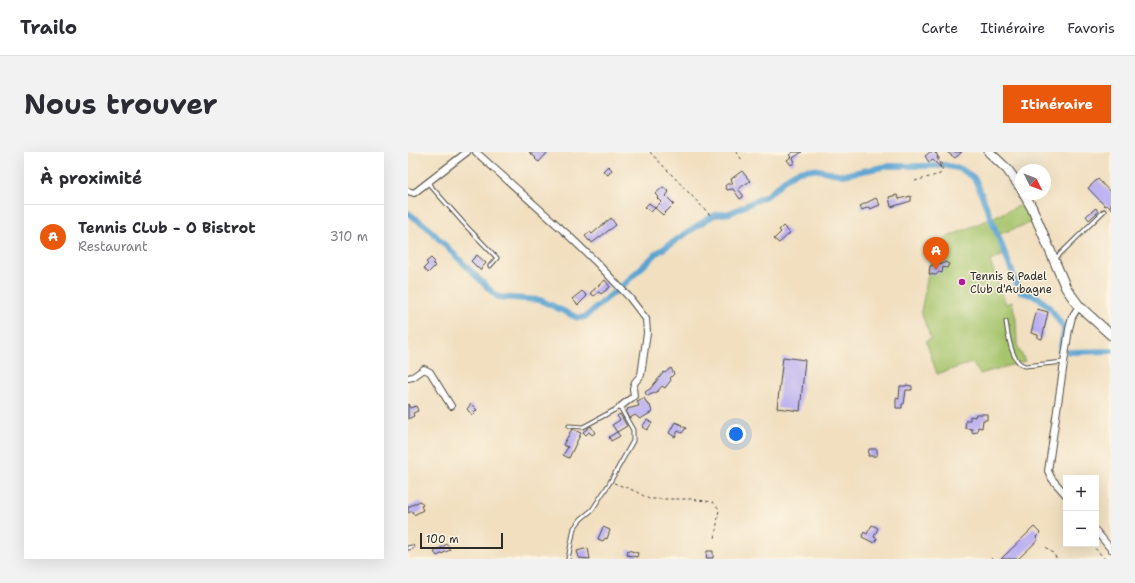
<!DOCTYPE html>
<html lang="fr">
<head>
<meta charset="utf-8">
<style>
	body { margin:0; font-family:"Shantell Sans",sans-serif; background:#f2f2f3; color:#2b2b33 }
	.controls { position:absolute; right:12px; bottom:12px; display:grid; overflow:hidden; border-radius:0px; box-shadow:0 4px 16px #0002 }
	.controls button { width:36px; height:36px; display:grid; place-items:center; padding:0; border:0; border-bottom:1px solid #e1e1e2; background:#fff; color:#2b2b33; font:20px sans-serif }
	.compass { position:absolute; left:607px; top:12px; width:36px; height:36px; border-radius:50%; background:#fff; box-shadow:0 4px 16px #0002; rotate:132deg }
	.scale { position:absolute; left:12px; bottom:10px; width:83px; box-sizing:border-box; padding-left:4px; border:2px solid #2b2b2b; border-top:0; font-size:11px; line-height:14px; white-space:nowrap; color:#2b2b2b; -webkit-text-stroke:3px #fcf5e5; paint-order:stroke }
	.you { position:absolute; left:328px; top:282px; width:14px; height:14px; margin:-10px; border:3px solid #fff; border-radius:50%; background:#1a73e8; box-shadow:0 0 0 6px #1a73e833 }
	.badge { display:grid; place-items:center; width:26px; height:26px; border-radius:50%; background:#ea580c; color:#fff; font-size:13px; font-weight:700 }
	.pin { position:absolute; translate:-50% -33px; filter:drop-shadow(0 1px 2px #0008) }
	.pin::after { content:''; position:absolute; top:21px; width:14px; height:12px; background:inherit; clip-path:polygon(0 0,100% 0,50% 100%) }
	.list { margin:0; padding:0; list-style:none }
	h2 { display:flex; justify-content:space-between; align-items:center; height:52px; margin:0; padding:0 16px; font-size:17px }
	h2 small { font-size:13px; font-weight:400; color:#7c7c81 }
	.list li { display:grid; grid-template-columns:26px 1fr auto; gap:12px; align-items:center; box-sizing:border-box; height:64px; padding:0 16px; border-top:1px solid #e1e1e2 }
	.list b { display:block; font-size:15px; white-space:nowrap }
	.list p { margin:0; font-size:13px; white-space:nowrap; color:#7c7c81 }
	.list em { font-size:13px; font-style:normal; color:#7c7c81 }
	.map { position:relative; flex:none; width:703px; height:407px; overflow:hidden; border-radius:0px }
	header { display:flex; align-items:center; gap:24px; box-sizing:border-box; height:56px; padding:0 20px; background:#fff; border-bottom:1px solid #e1e1e2 }
	header strong { font-size:19px }
	nav { display:flex; gap:22px; margin-inline-start:auto; font-size:14px }
	.intro { display:flex; align-items:center; justify-content:space-between; box-sizing:border-box; height:96px; padding:0 24px }
	h1 { margin:0; font-size:28px }
	.button { padding:10px 18px; border-radius:0px; background:#ea580c; color:#fff; font-size:14px; font-weight:700 }
	main { display:flex; gap:24px; padding:0 24px }
	aside { flex:1; background:#fff; border-radius:0px; box-shadow:0 4px 16px #0002 }
	.map>svg:first-child { display:block }
	.green { fill:#a6c46c; stroke:#68784c }
	.lines { fill:none; stroke-linecap:round; stroke-linejoin:round }
	.canal { stroke:#5aa3d1; stroke-width:6 }
	.building { fill:#b5abf3 }
	.service-casing { stroke:#494641; stroke-width:5 }
	.minor-casing { stroke:#494641; stroke-width:8 }
	.secondary-casing { stroke:#494641; stroke-width:11 }
	.path { stroke:#494641; stroke-width:1; stroke-dasharray:3 3; stroke-linecap:butt }
	.service { stroke:#fff; stroke-width:3 }
	.minor { stroke:#fff; stroke-width:6 }
	.secondary { stroke:#fff; stroke-width:9 }
	.poi-dot { fill:#b5179e; stroke:#fcf5e5; stroke-width:1.5 }
	.labels { text-anchor:middle; dominant-baseline:central; stroke-width:3; stroke-linejoin:round; paint-order:stroke }
	.poi-label { font-size:11px; fill:#2b2b2b; stroke:#fcf5e5; text-anchor:start }
</style>
</head>
<body>
<header>
<strong>Trailo</strong>
<nav><a>Carte</a><a>Itinéraire</a><a>Favoris</a></nav>
</header>
<div class="intro"><h1>Nous trouver</h1><a class="button">Itinéraire</a></div>
<main>
<aside>
<h2>À proximité<small></small></h2>
<ul class="list">
<li><span class="badge">A</span><div><b>Tennis CLub - O Bistrot</b><p>Restaurant</p></div><em>310 m</em></li>
</ul>
</aside>
<div class="map">
<svg width="703" height="407" viewBox="0 0 703 407">
	<rect width="100%" height="100%" fill="#fcf5e5"/>
	<filter id="ink" filterUnits="userSpaceOnUse"><feTurbulence type="fractalNoise" baseFrequency=".025" numOctaves="2"/><feDisplacementMap in="SourceGraphic" scale="8" xChannelSelector="R" yChannelSelector="G"/><feConvolveMatrix kernelMatrix="1 2 1 2 8 2 1 2 1" color-interpolation-filters="sRGB"/></filter>
	<filter id="wash" filterUnits="userSpaceOnUse"><feTurbulence type="fractalNoise" baseFrequency=".012" numOctaves="4" result="noise"/><feDisplacementMap in="SourceGraphic" scale="16" xChannelSelector="R" yChannelSelector="G"/><feGaussianBlur stdDeviation="0.9" result="paint"/><feColorMatrix in="noise" values="0 0 0 0 0 0 0 0 0 0 0 0 0 0 0 0 0 1.4 0 .05"/><feComposite in="paint" operator="in"/></filter>
	<g filter="url(#wash)">
		<rect width="100%" height="100%" fill="#f1dfc0"/>
		<path class="green" d="M 618,51 L 624,70 L 592,82 L 598,102 L 582,109 L 598,152 L 604,150 L 608,167 L 609,193 L 617,209 L 572,222 L 564,211 L 529,222 L 518,189 L 523,187 L 513,160 L 526,91 Z"/>
		<g class="lines">
			<path class="canal" d="M 536,13 L 553,17 L 565,25 L 569,31 L 611,137 L 613,140 L 630,145 L 642,156
				M 0,61 L 18,74 L 84,140 L 90,145 L 132,148 L 170,166 L 177,165 L 211,136
				M 214,134 L 249,101 L 298,68 L 307,63 L 322,61 L 360,43 L 380,25 L 391,19 L 405,17 L 435,23 L 480,14 L 532,14
				M 645,160 L 655,175 L 656,179 L 652,200
				M 661,200 L 703,199"/>
		</g>
		<g id="blocks">
			<path class="building" d="M 121,0 L 140,0 L 131,10 L 127,7 L 128,6 Z
				M 385,0 L 394,0 L 385,6 L 387,10 L 383,13 L 379,8 L 383,5 L 381,3 Z
				M 522,0 L 526,0 L 530,4 L 529,5 L 533,16 L 525,8 L 521,10 L 517,4 Z
				M 539,0 L 554,0 L 547,6 Z
				M 200,14 L 204,18 L 200,23 L 195,19 Z
				M 334,19 L 342,29 L 330,37 L 335,43 L 335,45 L 332,47 L 325,37 L 319,38 L 317,34 L 319,32 L 325,32 L 323,27 Z
				M 690,27 L 703,41 L 703,57 L 699,53 L 697,54 L 680,36 Z
				M 255,35 L 261,40 L 258,44 L 266,52 L 255,63 L 247,56 L 253,50 L 249,46 L 250,45 L 247,42 Z
				M 489,43 L 491,47 L 503,44 L 503,49 L 483,55 L 481,45 Z
				M 468,46 L 472,53 L 462,57 L 461,55 L 454,58 L 452,54 Z
				M 241,51 L 247,56 L 243,60 L 237,55 Z
				M 688,56 L 690,60 L 681,68 L 678,64 Z
				M 203,66 L 208,73 L 184,91 L 182,88 L 181,89 L 177,84 L 182,80 L 184,82 Z
				M 375,74 L 382,81 L 371,91 L 366,87 L 373,80 L 371,78 Z
				M 69,103 L 78,111 L 72,118 L 63,109 Z
				M 23,106 L 27,110 L 25,112 L 27,114 L 20,121 L 16,116 L 20,112 L 18,110 Z
				M 537,110 L 541,112 L 539,116 L 535,115 L 534,121 L 531,120 L 528,123 L 521,122 L 522,114 L 525,113 L 529,113 L 529,111 L 535,112 Z
				M 197,128 L 202,135 L 193,142 L 191,140 L 186,144 L 182,141 Z
				M 174,139 L 179,144 L 170,153 L 164,147 Z
				M 629,157 L 640,160 L 634,187 L 630,186 L 630,183 L 623,181 Z
				M 375,205 L 397,208 L 392,259 L 369,256 Z
				M 263,216 L 266,222 L 262,226 L 263,228 L 257,236 L 254,234 L 249,240 L 239,244 L 237,240 L 242,237 L 256,220 L 257,221 Z
				M 498,233 L 504,234 L 504,238 L 498,238 L 496,252 L 494,252 L 494,256 L 488,256 L 488,246 L 491,247 L 492,234 L 498,234 Z
				M 236,246 L 240,253 L 242,253 L 244,260 L 232,267 L 227,263 L 222,266 L 218,259 L 220,258 L 219,257 L 231,254 L 229,249 Z
				M 0,252 L 2,256 L 8,254 L 10,259 L 5,261 L 6,264 L 0,267 Z
				M 63,252 L 69,258 L 64,263 L 59,257 Z
				M 212,262 L 219,274 L 209,280 L 212,284 L 203,289 L 201,285 L 209,280 L 204,273 L 212,268 L 209,264 Z
				M 568,262 L 579,262 L 579,268 L 575,268 L 574,276 L 570,275 L 569,280 L 564,281 L 564,277 L 557,276 L 558,268 L 562,268 L 562,264 L 567,265 Z
				M 239,268 L 244,271 L 239,278 L 234,275 Z
				M 267,270 L 274,273 L 273,274 L 278,276 L 274,281 L 270,279 L 267,285 L 261,281 Z
				M 183,274 L 187,281 L 184,283 L 181,280 L 178,283 L 175,280 Z
				M 164,277 L 173,281 L 161,306 L 155,303 L 160,295 L 155,293 Z
				M 461,297 L 469,297 L 469,304 L 460,304 Z
				M 12,349 L 15,353 L 13,354 L 15,358 L 6,363 L 4,359 L 0,361 L 0,355 Z
				M 464,373 L 470,376 L 466,385 L 469,386 L 466,391 L 454,385 L 456,380 L 459,382 Z
				M 195,375 L 202,378 L 199,387 L 197,386 L 195,389 L 190,387 Z
				M 626,375 L 632,381 L 628,385 L 630,388 L 610,407 L 593,407 Z
				M 39,392 L 42,398 L 29,404 L 26,400 Z
				M 180,396 L 182,407 L 171,406 L 169,399 Z
				M 220,398 L 230,401 L 229,405 L 219,403 Z
				M 299,399 L 305,399 L 305,406 L 298,406 Z"/>
		</g>
	</g>
	<g filter="url(#ink)">
		<use href="#blocks" fill-opacity="0" stroke="#494641" stroke-width="1"/>
		<g class="lines">
			<defs>
				<path id="service" d="M 20,31 L 59,75 L 89,106 L 82,114
					M 647,107 L 696,59
					M 598,170 C 600,182 603,211 617,214 L 656,210
					M 0,396 L 4,395
					M 160,407 L 166,376 L 173,367 L 184,358 L 201,332 L 225,289 L 225,278 L 212,255 L 175,275 L 161,274"/>
				<path id="minor" d="M 68,0 L 158,81 L 187,109 L 221,145 L 238,167 L 239,181 L 233,223 L 227,230 L 225,236 L 226,244 L 212,255
					M 0,39 L 6,41 L 59,0
					M 0,226 L 5,225 L 16,217 L 22,220 L 43,254
					M 658,343 L 644,327 L 640,319 L 661,177 L 664,165 L 671,154
					M 688,379 L 703,397"/>
				<path id="secondary" d="M 581,0 L 599,17 L 613,36
					M 616,42 L 624,56 L 658,136 L 671,154 L 703,183"/>
			</defs>
			<use href="#service" class="service-casing"/>
			<use href="#minor" class="minor-casing"/>
			<use href="#secondary" class="secondary-casing"/>
			<path class="path" d="M 242,0 L 303,64
				M 328,0 L 335,9
				M 507,29 L 532,22 L 535,15 L 528,0
				M 206,331 L 227,339 L 241,347 L 283,347 L 305,350 L 311,357 L 307,387
				M 683,392 L 697,407
				M 638,395 L 645,401 L 649,407
				M 583,407 L 584,406"/>
			<use href="#service" class="service"/>
			<use href="#minor" class="minor"/>
			<use href="#secondary" class="secondary"/>
		</g>
	</g>
	<circle class="poi-dot" cx="554" cy="130" r="4"/>
	<g class="labels">
		<g class="poi-label">
			<text x="562" y="124">Tennis &amp; Padel<tspan x="562" dy="13">Club d'Aubagne</tspan></text>
		</g>
	</g>
</svg>
<div class="controls">
<button>+</button>
<button>−</button>
</div>
<svg class="compass" viewBox="-18 -18 36 36"><path d="M0-13l5 13h-10z" fill="#e53935"/><path d="M0 13l5-13h-10z" fill="#7c7c81"/></svg>
<div class="scale">100 m</div>
<div class="you"></div>
<div class="pin badge" style="left:528px;top:118px">A</div>
</div>
</main>
</body>
</html>
